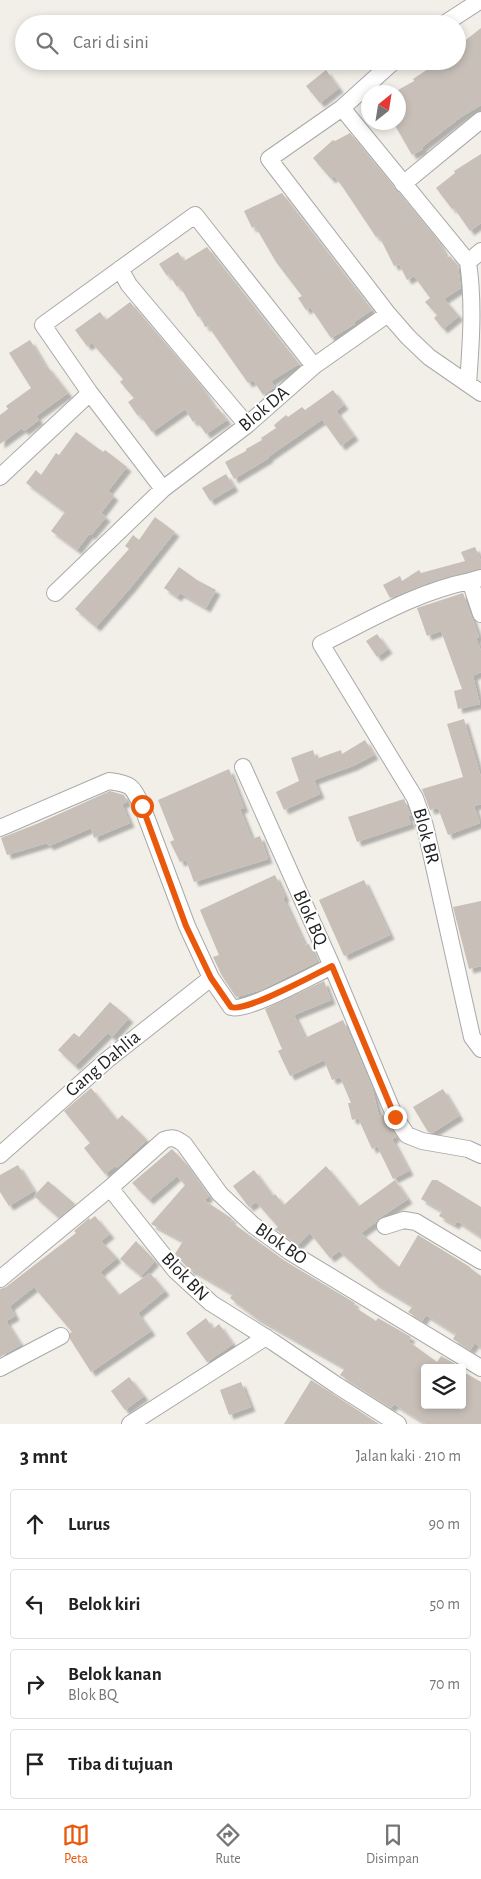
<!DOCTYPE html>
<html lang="id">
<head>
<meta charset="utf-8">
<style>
	body { margin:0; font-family:"Alegreya Sans",sans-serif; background:#f2f2f2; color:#222 }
	.controls { position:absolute; right:15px; bottom:15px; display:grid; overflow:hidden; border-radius:5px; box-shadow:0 2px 8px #0003 }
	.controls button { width:45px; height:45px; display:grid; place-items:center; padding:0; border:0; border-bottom:1px solid #e0e0e0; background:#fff; color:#222; font:25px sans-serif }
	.compass { position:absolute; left:361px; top:85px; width:45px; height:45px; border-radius:50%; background:#fff; box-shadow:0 2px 8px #0003; rotate:30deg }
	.stop { position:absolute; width:15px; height:15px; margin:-11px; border:4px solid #ea580c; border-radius:50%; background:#fff }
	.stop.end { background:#ea580c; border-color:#fff; box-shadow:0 1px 5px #0008 }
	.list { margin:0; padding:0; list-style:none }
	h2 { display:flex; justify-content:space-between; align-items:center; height:65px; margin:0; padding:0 20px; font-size:21px }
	h2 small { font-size:16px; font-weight:400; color:#767676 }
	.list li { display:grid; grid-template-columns:32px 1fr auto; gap:15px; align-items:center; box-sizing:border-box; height:70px; margin:0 10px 10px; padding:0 10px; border:1px solid #e0e0e0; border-radius:5px }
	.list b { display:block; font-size:19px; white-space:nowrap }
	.list p { margin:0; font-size:16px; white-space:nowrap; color:#767676 }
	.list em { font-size:16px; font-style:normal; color:#767676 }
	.icon { flex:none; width:28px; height:28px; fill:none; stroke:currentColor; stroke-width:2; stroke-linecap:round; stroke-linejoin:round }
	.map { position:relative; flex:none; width:481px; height:1424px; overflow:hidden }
	.search { position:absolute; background:#fff; box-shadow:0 2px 8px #0003; left:15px; right:15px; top:15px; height:55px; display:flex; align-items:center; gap:12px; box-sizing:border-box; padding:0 18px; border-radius:28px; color:#767676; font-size:19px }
	.sheet { height:385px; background:#fff }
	nav { display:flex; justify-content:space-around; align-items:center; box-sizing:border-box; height:70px; border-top:1px solid #e0e0e0; background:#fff; font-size:14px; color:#767676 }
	nav a { display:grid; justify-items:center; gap:2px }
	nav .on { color:#ea580c }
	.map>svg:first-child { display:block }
	.building { fill:#c7bfb8; filter:url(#shadow) }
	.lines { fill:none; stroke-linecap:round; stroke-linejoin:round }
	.minor-casing { stroke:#a9a9a9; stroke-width:18 }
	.minor { stroke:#fff; stroke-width:16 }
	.route { stroke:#ea580c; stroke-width:6 }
	.labels { text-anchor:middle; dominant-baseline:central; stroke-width:4; stroke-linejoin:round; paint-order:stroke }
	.street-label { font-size:19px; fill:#222; stroke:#fff }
</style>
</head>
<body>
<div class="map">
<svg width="481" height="1424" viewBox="0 0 481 1424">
	<defs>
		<filter id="shadow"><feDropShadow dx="4.5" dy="4.5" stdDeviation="1" flood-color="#0004"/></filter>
	</defs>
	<rect width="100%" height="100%" fill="#f2efe9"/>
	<path class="building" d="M 481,28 L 481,105 L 461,117 L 422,147 L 423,149 L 412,155 L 393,122 L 398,122 L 398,90 L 414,81 L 413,79 L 428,69 L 423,61 L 457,61 L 457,47 Z
		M 326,70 L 339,88 L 320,103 L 306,86 Z
		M 350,133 L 437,239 L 447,258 L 450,256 L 458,266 L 461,288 L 444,299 L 459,316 L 443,329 L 434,318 L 437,315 L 425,302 L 430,298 L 414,276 L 407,280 L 399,264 L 394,266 L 379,236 L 376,237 L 342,186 L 334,176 L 331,179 L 313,158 L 333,140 L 335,141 Z
		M 481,154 L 481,223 L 470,231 L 454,208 L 452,209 L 436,188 L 455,173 L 454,171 Z
		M 282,193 L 372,310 L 354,322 L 355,324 L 331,338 L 310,307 L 306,310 L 298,298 L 302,296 L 276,262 L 255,226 L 252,228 L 244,211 Z
		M 207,247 L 299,364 L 271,381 L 275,387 L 263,395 L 253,380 L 248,383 L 208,326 L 205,327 L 200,316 L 198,317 L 179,285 L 177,287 L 169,274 L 167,276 L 159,264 L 178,252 L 184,261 Z
		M 130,302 L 200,384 L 216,409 L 218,408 L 227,420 L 206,434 L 196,420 L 193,422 L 185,409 L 152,432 L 140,415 L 138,416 L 128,402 L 134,398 L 120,382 L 123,379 L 92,343 L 87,346 L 75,330 L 100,312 L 106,320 Z
		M 30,340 L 46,367 L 47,366 L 68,393 L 36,416 L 39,420 L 24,431 L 22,428 L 0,444 L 0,415 L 8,409 L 6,406 L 31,388 L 9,353 Z
		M 333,390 L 344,405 L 336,411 L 354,436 L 341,446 L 323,421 L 320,421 L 268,457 L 269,458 L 234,479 L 225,462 L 246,451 L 246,449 L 262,440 L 261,438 L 276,428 L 274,425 L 286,415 L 288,417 L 302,407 L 305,410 Z
		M 76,432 L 103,452 L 105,450 L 127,467 L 108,491 L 114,496 L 101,513 L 106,517 L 91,535 L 89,534 L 77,550 L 51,531 L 65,512 L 26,483 L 36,470 L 41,475 L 56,453 L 59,455 Z
		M 226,474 L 234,487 L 210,501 L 202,488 Z
		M 155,517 L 175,532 L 132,586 L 96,627 L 75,609 L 129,549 L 125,546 L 133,535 L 139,540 Z
		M 475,547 L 481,561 L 481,568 L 428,583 L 390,598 L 383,585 L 400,576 L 402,581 L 419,570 L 421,573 L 465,561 L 461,552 Z
		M 179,567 L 197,580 L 216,590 L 206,608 L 180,593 L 177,597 L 164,588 Z
		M 463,593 L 479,637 L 476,638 L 481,651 L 481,672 L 473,676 L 480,704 L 458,709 L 454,691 L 462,689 L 441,631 L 427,636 L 417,608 Z
		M 377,634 L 388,649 L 377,657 L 366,641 Z
		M 464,719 L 481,777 L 481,804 L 474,806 L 480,823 L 448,835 L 438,808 L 430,810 L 422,789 L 463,777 L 447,724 Z
		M 365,740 L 374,755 L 353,766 L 314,780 L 320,794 L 284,810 L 276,792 L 299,781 L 291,758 L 313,750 L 316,759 L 341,750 L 342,754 Z
		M 229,769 L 244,808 L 240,809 L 252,839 L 260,836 L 268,859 L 194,882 L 186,860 L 180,862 L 170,842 L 174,840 L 158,800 Z
		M 110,791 L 124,795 L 127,802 L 122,804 L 130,823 L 94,838 L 91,828 L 49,846 L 47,843 L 7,855 L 1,838 L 39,823 Z
		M 404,799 L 411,816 L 408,816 L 411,824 L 357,842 L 348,817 Z
		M 275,875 L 285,897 L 283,898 L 305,945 L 309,944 L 317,962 L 261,990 L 236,997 L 222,976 L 213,957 L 219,955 L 200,910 Z
		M 364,880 L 390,935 L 344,956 L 319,900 Z
		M 481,901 L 481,966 L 469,969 L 453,907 Z
		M 324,981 L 331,1000 L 294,1015 L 305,1038 L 343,1020 L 372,1087 L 379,1116 L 383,1114 L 396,1137 L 392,1139 L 409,1171 L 393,1179 L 377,1146 L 372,1149 L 358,1118 L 352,1120 L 348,1103 L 351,1103 L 340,1077 L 332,1080 L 324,1060 L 290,1076 L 278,1051 L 282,1049 L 265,1009 Z
		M 110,1002 L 129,1018 L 112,1037 L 108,1033 L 75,1066 L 58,1050 L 74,1033 L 79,1037 Z
		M 91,1088 L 117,1120 L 122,1115 L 147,1140 L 117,1168 L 115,1166 L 105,1174 L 84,1148 L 90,1143 L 64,1111 Z
		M 443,1089 L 459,1116 L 432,1133 L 428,1132 L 413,1107 Z
		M 172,1149 L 188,1166 L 209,1196 L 204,1200 L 231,1218 L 232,1219 L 230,1221 L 285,1261 L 355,1303 L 353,1306 L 376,1321 L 378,1318 L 411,1337 L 408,1341 L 437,1362 L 441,1356 L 459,1366 L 425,1368 L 425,1405 L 462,1405 L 462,1371 L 481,1382 L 481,1424 L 426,1424 L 394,1404 L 391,1408 L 340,1375 L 345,1368 L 255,1317 L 230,1298 L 233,1294 L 192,1270 L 191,1271 L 175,1254 L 183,1241 L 151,1224 L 185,1185 L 177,1176 L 149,1200 L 132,1183 Z
		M 18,1165 L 34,1191 L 9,1206 L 0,1192 L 0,1175 Z
		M 326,1166 L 359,1206 L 395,1180 L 408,1199 L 378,1219 L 376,1222 L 361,1233 L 399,1267 L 418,1235 L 470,1267 L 470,1268 L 481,1276 L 481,1348 L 475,1343 L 470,1350 L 453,1339 L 456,1334 L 426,1315 L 422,1321 L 408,1312 L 413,1306 L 376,1284 L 339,1251 L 330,1258 L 310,1233 L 298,1245 L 296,1244 L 275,1229 L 278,1227 L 256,1202 L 249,1207 L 233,1186 L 254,1170 L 273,1196 L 275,1194 L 284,1205 Z
		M 432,1180 L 437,1180 L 481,1207 L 481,1237 L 457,1221 L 455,1225 L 439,1216 L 442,1211 L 421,1199 Z
		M 48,1181 L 75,1204 L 59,1218 L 34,1196 Z
		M 95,1216 L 110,1234 L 101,1241 L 117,1258 L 100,1272 L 119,1295 L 150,1273 L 165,1291 L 138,1313 L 151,1331 L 91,1372 L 70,1339 L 70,1333 L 72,1332 L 34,1287 L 10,1306 L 15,1316 L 6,1321 L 21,1345 L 0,1357 L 0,1289 L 6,1287 L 76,1233 L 74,1231 L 89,1218 L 90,1220 Z
		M 136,1241 L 155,1261 L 141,1276 L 120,1259 Z
		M 206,1318 L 213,1329 L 219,1324 L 233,1344 L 207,1362 L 186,1333 Z
		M 129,1377 L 144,1396 L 125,1410 L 111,1391 Z
		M 311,1380 L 333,1394 L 379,1424 L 284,1424 Z
		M 241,1382 L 251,1407 L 229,1415 L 220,1390 Z"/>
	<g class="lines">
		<defs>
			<path id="minor" d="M 444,24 L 481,0
				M 342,108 L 394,61
				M 403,184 L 481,120
				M 468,262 L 481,251
				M 120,269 L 129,285 L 247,425
				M 388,314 L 269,159 L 342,108 L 468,262 C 474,303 471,343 468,384
				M 0,477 L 90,393
				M 163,489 L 90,393 L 43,325 L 195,215 L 314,366
				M 481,578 L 470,581 L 481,614
				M 470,581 C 416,592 370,620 321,644 L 415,798 L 425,826 L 472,1037 L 481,1049
				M 55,593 L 163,489 L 247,425 L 314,366 L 388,314 L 408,337 L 429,357 L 481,393
				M 243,767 L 332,966 L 395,1117 L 407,1135 L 422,1141 L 468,1149 L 481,1155
				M 0,828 L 109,781 C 132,784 132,786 142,806 L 187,926 L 211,978 L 231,1007 C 245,1013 315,974 332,966
				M 0,1155 L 107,1060 L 211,978
				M 110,1188 L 164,1140 C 173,1136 177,1139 184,1144 L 220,1194 L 253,1225 L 290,1252 L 481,1368
				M 385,1226 L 404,1220 L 416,1222 L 481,1261
				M 0,1279 L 110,1188 L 175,1270 L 211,1303 L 273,1342 L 338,1386 L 398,1424
				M 0,1368 L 61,1336
				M 130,1424 L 266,1337"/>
		</defs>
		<use href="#minor" class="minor-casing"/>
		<use href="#minor" class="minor"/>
	</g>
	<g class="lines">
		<path class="route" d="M 142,806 L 186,926 L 211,978 L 231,1007 C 245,1013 315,974 332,966 L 395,1117"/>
	</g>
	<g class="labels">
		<g class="street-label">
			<text transform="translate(264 409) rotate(-40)">Blok DA</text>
			<text transform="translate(426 836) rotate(75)">Blok BR</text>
			<text transform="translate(310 918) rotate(66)">Blok BQ</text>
			<text transform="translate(103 1064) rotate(-40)">Gang Dahlia</text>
			<text transform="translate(281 1244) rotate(35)">Blok BO</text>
			<text transform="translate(185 1277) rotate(46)">Blok BN</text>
		</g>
	</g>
</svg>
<div class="controls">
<button><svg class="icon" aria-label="layers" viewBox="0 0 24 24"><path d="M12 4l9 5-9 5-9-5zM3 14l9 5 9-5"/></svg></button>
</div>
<svg class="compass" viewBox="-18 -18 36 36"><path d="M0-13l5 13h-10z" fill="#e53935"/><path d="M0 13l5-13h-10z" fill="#767676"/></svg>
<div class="stop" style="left:142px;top:806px"></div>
<div class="stop end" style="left:395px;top:1117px"></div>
<div class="search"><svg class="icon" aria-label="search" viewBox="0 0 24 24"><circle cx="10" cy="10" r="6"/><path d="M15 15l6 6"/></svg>Cari di sini</div>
</div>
<section class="sheet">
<h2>3 mnt<small>Jalan kaki · 210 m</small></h2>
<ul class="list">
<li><svg class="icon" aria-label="ahead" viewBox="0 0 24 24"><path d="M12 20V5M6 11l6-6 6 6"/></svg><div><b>Lurus</b></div><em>90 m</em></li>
<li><svg class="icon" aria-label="left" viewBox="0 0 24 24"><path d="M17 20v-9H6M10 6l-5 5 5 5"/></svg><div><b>Belok kiri</b></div><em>50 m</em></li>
<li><svg class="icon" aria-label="right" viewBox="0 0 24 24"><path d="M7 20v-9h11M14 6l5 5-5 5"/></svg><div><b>Belok kanan</b><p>Blok BQ</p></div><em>70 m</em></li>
<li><svg class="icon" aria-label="arrive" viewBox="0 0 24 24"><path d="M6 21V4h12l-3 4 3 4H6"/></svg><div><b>Tiba di tujuan</b></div></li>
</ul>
</section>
<nav>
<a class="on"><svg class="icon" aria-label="map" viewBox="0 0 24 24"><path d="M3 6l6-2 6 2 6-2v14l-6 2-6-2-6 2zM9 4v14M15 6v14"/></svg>Peta</a>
<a><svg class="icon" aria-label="directions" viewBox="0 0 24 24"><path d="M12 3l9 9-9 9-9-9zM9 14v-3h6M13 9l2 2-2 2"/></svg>Rute</a>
<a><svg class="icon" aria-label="saved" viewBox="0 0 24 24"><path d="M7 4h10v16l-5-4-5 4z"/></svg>Disimpan</a>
</nav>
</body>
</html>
